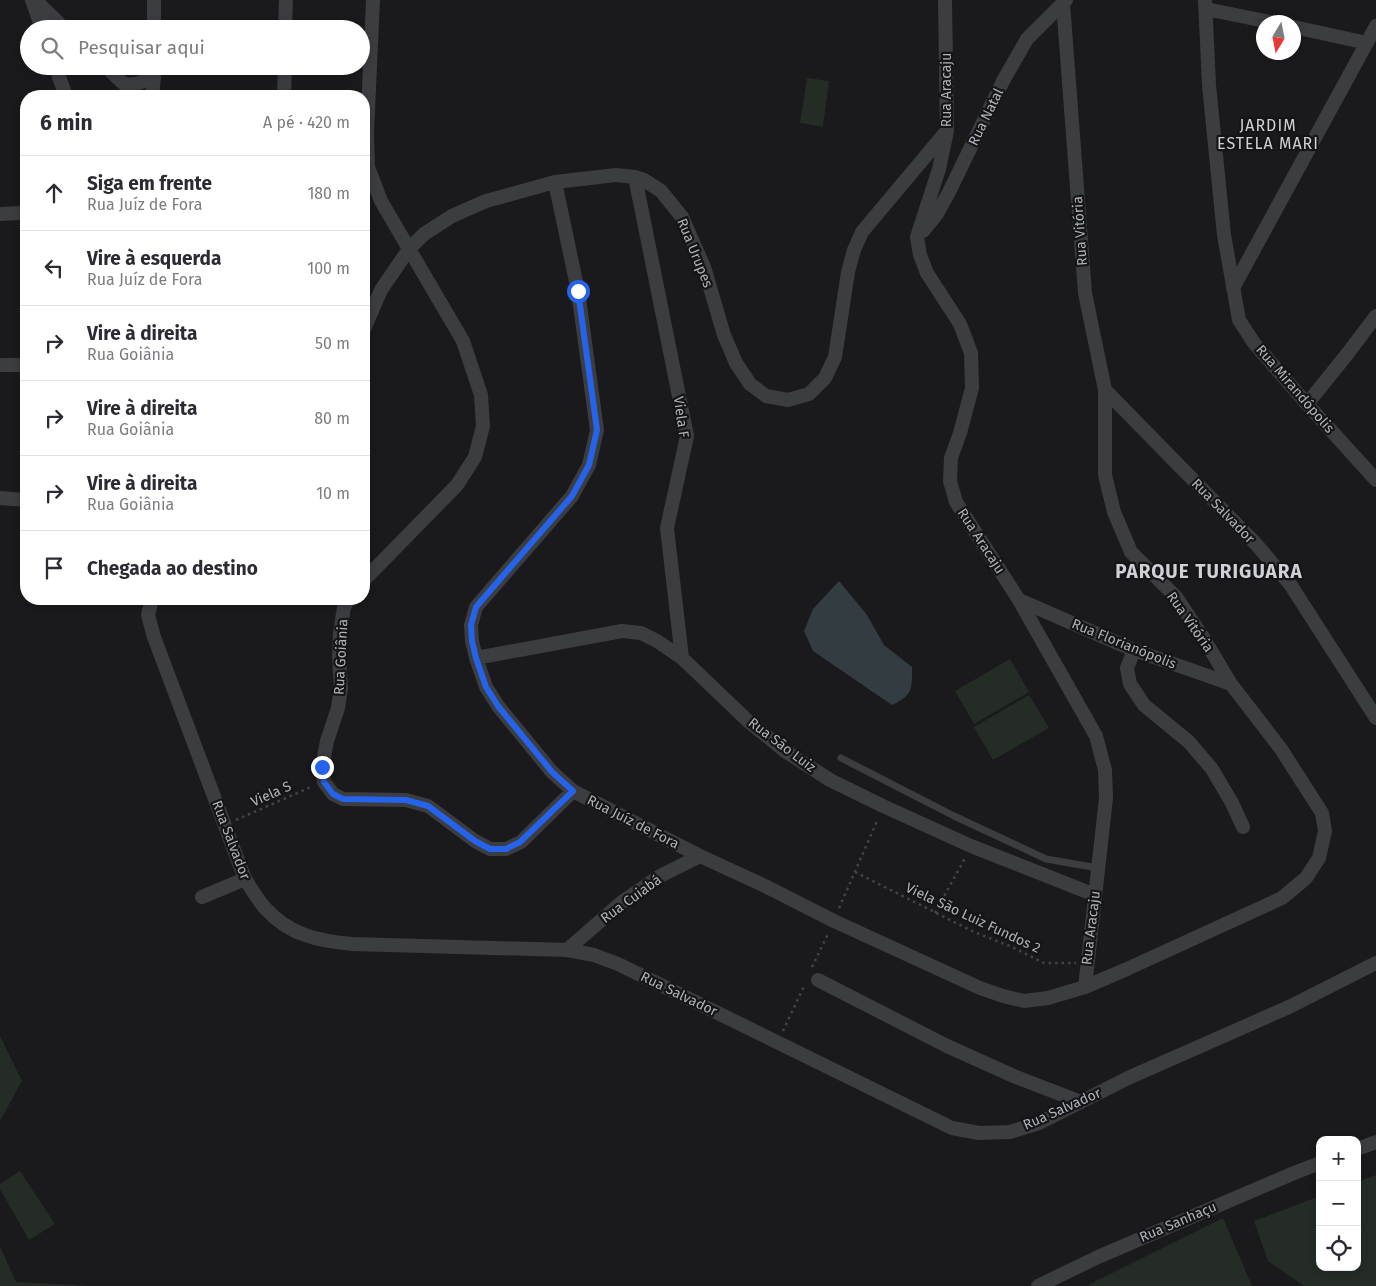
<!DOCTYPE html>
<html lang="pt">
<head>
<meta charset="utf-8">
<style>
	body { margin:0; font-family:"Fira Sans",sans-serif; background:#f2f2f3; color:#2b2b33 }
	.controls { position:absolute; right:15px; bottom:15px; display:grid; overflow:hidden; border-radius:10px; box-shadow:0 2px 8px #0003 }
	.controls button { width:45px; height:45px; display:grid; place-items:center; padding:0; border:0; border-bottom:1px solid #e1e1e2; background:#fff; color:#2b2b33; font:25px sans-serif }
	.compass { position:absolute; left:1256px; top:15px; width:45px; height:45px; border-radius:50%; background:#fff; box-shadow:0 2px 8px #0003; rotate:190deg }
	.stop { position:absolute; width:15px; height:15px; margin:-11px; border:4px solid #2563eb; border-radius:50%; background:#fff }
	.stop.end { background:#2563eb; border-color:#fff; box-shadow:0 1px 5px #0008 }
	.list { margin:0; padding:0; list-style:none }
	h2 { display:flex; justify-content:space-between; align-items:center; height:65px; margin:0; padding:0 20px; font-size:21px }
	h2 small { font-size:16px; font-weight:400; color:#7c7c81 }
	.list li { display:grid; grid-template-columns:32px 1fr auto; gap:15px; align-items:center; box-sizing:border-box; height:75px; padding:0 20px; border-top:1px solid #e1e1e2 }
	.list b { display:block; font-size:19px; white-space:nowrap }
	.list p { margin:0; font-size:16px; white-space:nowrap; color:#7c7c81 }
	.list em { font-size:16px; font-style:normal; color:#7c7c81 }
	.icon { flex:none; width:28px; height:28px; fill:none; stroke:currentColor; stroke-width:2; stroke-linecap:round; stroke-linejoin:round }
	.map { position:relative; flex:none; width:1376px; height:1286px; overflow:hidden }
	.search { position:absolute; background:#fff; box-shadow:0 2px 8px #0003; left:20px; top:20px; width:350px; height:55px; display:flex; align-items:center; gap:12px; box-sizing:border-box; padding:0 18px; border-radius:28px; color:#7c7c81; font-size:19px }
	.panel { position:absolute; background:#fff; box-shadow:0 2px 8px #0003; left:20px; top:90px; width:350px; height:515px; border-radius:20px }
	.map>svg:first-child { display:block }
	.green { fill:#252c25 }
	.water { fill:#333c41 }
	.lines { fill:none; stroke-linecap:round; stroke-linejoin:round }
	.path { stroke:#424448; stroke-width:2.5; stroke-dasharray:2.5 4; stroke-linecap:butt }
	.lane { stroke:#3c3d41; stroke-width:7 }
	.street { stroke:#3c3d41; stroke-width:14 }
	.route { stroke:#2563eb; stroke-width:6 }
	.labels { text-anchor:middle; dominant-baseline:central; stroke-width:4.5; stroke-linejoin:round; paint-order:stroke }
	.street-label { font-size:14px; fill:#aeb3ba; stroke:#151517 }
	.quarter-label { font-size:16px; letter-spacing:1px; fill:#cfd1d7; stroke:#151517 }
	.district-label { font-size:19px; font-weight:bold; letter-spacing:1px; fill:#cfd1d7; stroke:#151517 }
</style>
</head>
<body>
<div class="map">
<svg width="1376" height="1286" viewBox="0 0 1376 1286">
	<rect width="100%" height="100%" fill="#1a1a1c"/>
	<path class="green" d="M 807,78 L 829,81 L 823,127 L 800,123 Z
		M 1010,659 L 1029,692 L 974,724 L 955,691 Z
		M 1029,695 L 1049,728 L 993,760 L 974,727 Z
		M 0,1036 L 22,1081 L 0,1121 Z
		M 20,1171 L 55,1224 L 29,1240 L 0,1189 L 0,1184 Z
		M 1376,1175 L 1376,1286 L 1304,1286 L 1268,1261 L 1254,1221 L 1320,1196 L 1320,1267 L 1357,1267 L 1357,1182 Z
		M 1223,1218 L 1252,1286 L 1090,1286 L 1090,1284 Z
		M 0,1246 L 16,1282 L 92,1286 L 0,1286 Z"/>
	<path class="water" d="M 839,581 L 867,615 L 884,645 L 912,667 C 912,690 913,695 892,705 L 813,651 L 804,631 L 813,609 Z"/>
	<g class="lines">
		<path class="path" d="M 236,820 L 311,787
			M 855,872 L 974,932 L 1012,947 L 1044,963 L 1076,963
			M 839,908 L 878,819
			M 935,913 L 965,858
			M 812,967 L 828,934
			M 783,1031 L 805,984"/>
		<path class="lane" d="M 841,758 L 954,816 L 1046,859 L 1098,868"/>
		<path class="street" d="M 32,0 L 42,29
			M 35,0 L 65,29
			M 154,0 L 154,29
			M 945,0 L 947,131 L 939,169 L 917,237 L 920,255 L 927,273 L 960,324 L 971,353 L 972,388 L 960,433 L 951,458 L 950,481 L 956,502 L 1019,600 L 1096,736 L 1105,770 L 1106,798 L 1085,987
			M 1205,0 L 1209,85 L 1224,235 L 1239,320 L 1254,343 L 1307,404 L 1376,480
			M 1206,9 L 1270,22
			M 1294,27 L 1367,43
			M 285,29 L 286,0
			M 55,66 L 66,96
			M 105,66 L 124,84 L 135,96
			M 124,84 C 140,86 145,81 155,69
			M 152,96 L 155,67
			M 284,96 L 285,66
			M 635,177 L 687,436 L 667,528 L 682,658
			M 555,182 L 578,291 L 597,430 L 589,465 L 572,496 L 476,607 L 471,625 L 472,641 L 476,658 L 486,687 L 498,706 L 552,772 L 573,791 L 700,856 L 765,886 L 834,921 L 980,988 L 1003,996 L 1024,1001 L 1048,998 L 1085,987 L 1127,969 L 1282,898 L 1306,878 L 1319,858 L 1325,831 L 1322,813 L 1281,749 L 1231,684 L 1204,639 L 1176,597 L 1131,552 L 1114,512 L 1105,475 L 1105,390 L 1085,293 L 1063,3
			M 0,214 L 20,213 L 26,210
			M 923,231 L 937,214 L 949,192 L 1003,81 L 1027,39 L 1066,0
			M 1233,288 L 1376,26
			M 364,329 L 381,290 L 409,249 L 424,234 L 452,216 L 486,201 L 555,182 L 616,175 L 635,177 L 644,180 L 661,191 L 682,217 L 704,267 L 724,335 L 736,363 L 750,384 L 766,396 L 788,400 L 809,394 L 825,378 L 835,357 L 848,272 L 854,250 L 862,232 L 945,133
			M 0,365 L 26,365
			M 1105,390 L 1256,544 L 1290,584 L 1376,718
			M 1307,404 L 1348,353 L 1376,316
			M 0,498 L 26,500
			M 364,580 L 457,485 L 475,457 L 483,426 L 481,395 L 463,341 L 381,201 L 368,167 L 367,133 L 373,0
			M 152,599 L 148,615 L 154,637 L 245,879 C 251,888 257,899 265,908 C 289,935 318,941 353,944 L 567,950 L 594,955 L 618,964 L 952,1128 L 979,1133 L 1010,1132 L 1039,1123 L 1128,1078 L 1289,1007 L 1376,963
			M 349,599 L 344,607 L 340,633 L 339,657 L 341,688 L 338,708 L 327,741 L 322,767 L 324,782 L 333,794 L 343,799 L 406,800 L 428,806 L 475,841 L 490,849 L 506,849 L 521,842 L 573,791
			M 1019,600 L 1134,650 L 1231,684
			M 1134,650 L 1127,668 L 1130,684 L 1144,705 L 1189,742 L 1212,769 L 1232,803 L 1243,827
			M 476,658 L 622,631 L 641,633 L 657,641 L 682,658 L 748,721 L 785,751 L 830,780 L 883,806 L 971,846 L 1095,895
			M 202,897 L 245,879
			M 567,950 L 622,902 L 660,876 L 700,856
			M 818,980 L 947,1046 L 1016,1077 L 1081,1102
			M 1357,1149 L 1376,1142
			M 1038,1286 L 1098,1257 L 1294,1173 L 1320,1163"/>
	</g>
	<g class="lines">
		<path class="route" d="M 322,767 L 324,782 L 333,794 L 343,799 L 406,800 L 428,806 L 475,841 L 490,849 L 506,849 L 520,842 L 573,791 L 552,772 L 498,706 L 486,687 L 476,658 L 472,641 L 471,625 L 476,607 L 572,496 L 589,465 L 597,430 L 578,291"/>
	</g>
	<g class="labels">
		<g class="street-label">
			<text transform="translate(946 90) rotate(-90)">Rua Aracaju</text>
			<text transform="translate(986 117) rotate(-64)">Rua Natal</text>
			<text transform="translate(1080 231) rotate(-94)">Rua Vitória</text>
			<text transform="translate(695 253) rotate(68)">Rua Urupes</text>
			<text transform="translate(1295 389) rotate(49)">Rua Mirandópolis</text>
			<text transform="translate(681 417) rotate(82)">Viela F</text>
			<text transform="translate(1223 511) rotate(46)">Rua Salvador</text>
			<text transform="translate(981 541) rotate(57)">Rua Aracaju</text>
			<text transform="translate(1190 622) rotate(55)">Rua Vitória</text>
			<text transform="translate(1124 644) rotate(22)">Rua Florianópolis</text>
			<text transform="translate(341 657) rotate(-87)">Rua Goiânia</text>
			<text transform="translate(782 745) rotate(37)">Rua São Luiz</text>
			<text transform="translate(271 794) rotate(-24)">Viela S</text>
			<text transform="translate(633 822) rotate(27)">Rua Juíz de Fora</text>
			<text transform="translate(231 840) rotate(69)">Rua Salvador</text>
			<text transform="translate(631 899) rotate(-36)">Rua Cuiabá</text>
			<text transform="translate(973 918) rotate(25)">Viela São Luiz Fundos 2</text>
			<text transform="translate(1091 928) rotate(-83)">Rua Aracaju</text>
			<text transform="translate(679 994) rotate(26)">Rua Salvador</text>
			<text transform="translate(1062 1109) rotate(-24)">Rua Salvador</text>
			<text transform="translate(1178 1222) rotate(-23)">Rua Sanhaçu</text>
		</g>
		<g class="quarter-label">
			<text x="1268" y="125">JARDIM<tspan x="1268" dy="18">ESTELA MARI</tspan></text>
		</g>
		<g class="district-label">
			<text x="1209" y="571">PARQUE TURIGUARA</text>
		</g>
	</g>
</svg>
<div class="controls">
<button>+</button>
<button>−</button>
<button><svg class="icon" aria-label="locate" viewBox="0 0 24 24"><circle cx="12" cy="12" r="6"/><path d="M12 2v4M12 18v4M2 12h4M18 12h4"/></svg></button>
</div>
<svg class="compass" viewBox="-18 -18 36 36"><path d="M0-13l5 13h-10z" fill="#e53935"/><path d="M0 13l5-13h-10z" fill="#7c7c81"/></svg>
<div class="stop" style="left:578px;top:291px"></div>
<div class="stop end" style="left:322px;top:767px"></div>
<div class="search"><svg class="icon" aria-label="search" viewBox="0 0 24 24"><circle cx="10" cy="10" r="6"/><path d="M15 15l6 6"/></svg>Pesquisar aqui</div>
<section class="panel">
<h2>6 min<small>A pé · 420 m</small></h2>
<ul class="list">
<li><svg class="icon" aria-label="ahead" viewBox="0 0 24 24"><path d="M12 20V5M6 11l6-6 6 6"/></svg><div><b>Siga em frente</b><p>Rua Juíz de Fora</p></div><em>180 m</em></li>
<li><svg class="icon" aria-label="left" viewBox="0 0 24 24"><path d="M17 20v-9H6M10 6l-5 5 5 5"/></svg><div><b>Vire à esquerda</b><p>Rua Juíz de Fora</p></div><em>100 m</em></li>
<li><svg class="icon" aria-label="right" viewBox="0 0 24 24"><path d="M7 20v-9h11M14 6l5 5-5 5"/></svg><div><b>Vire à direita</b><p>Rua Goiânia</p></div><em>50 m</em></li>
<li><svg class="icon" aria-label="right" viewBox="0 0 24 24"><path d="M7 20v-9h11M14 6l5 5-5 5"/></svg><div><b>Vire à direita</b><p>Rua Goiânia</p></div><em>80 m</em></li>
<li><svg class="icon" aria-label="right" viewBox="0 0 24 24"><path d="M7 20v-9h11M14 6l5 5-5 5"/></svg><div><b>Vire à direita</b><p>Rua Goiânia</p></div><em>10 m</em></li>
<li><svg class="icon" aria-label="arrive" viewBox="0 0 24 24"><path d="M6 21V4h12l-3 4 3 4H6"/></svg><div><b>Chegada ao destino</b></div></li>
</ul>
</section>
</div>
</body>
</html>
